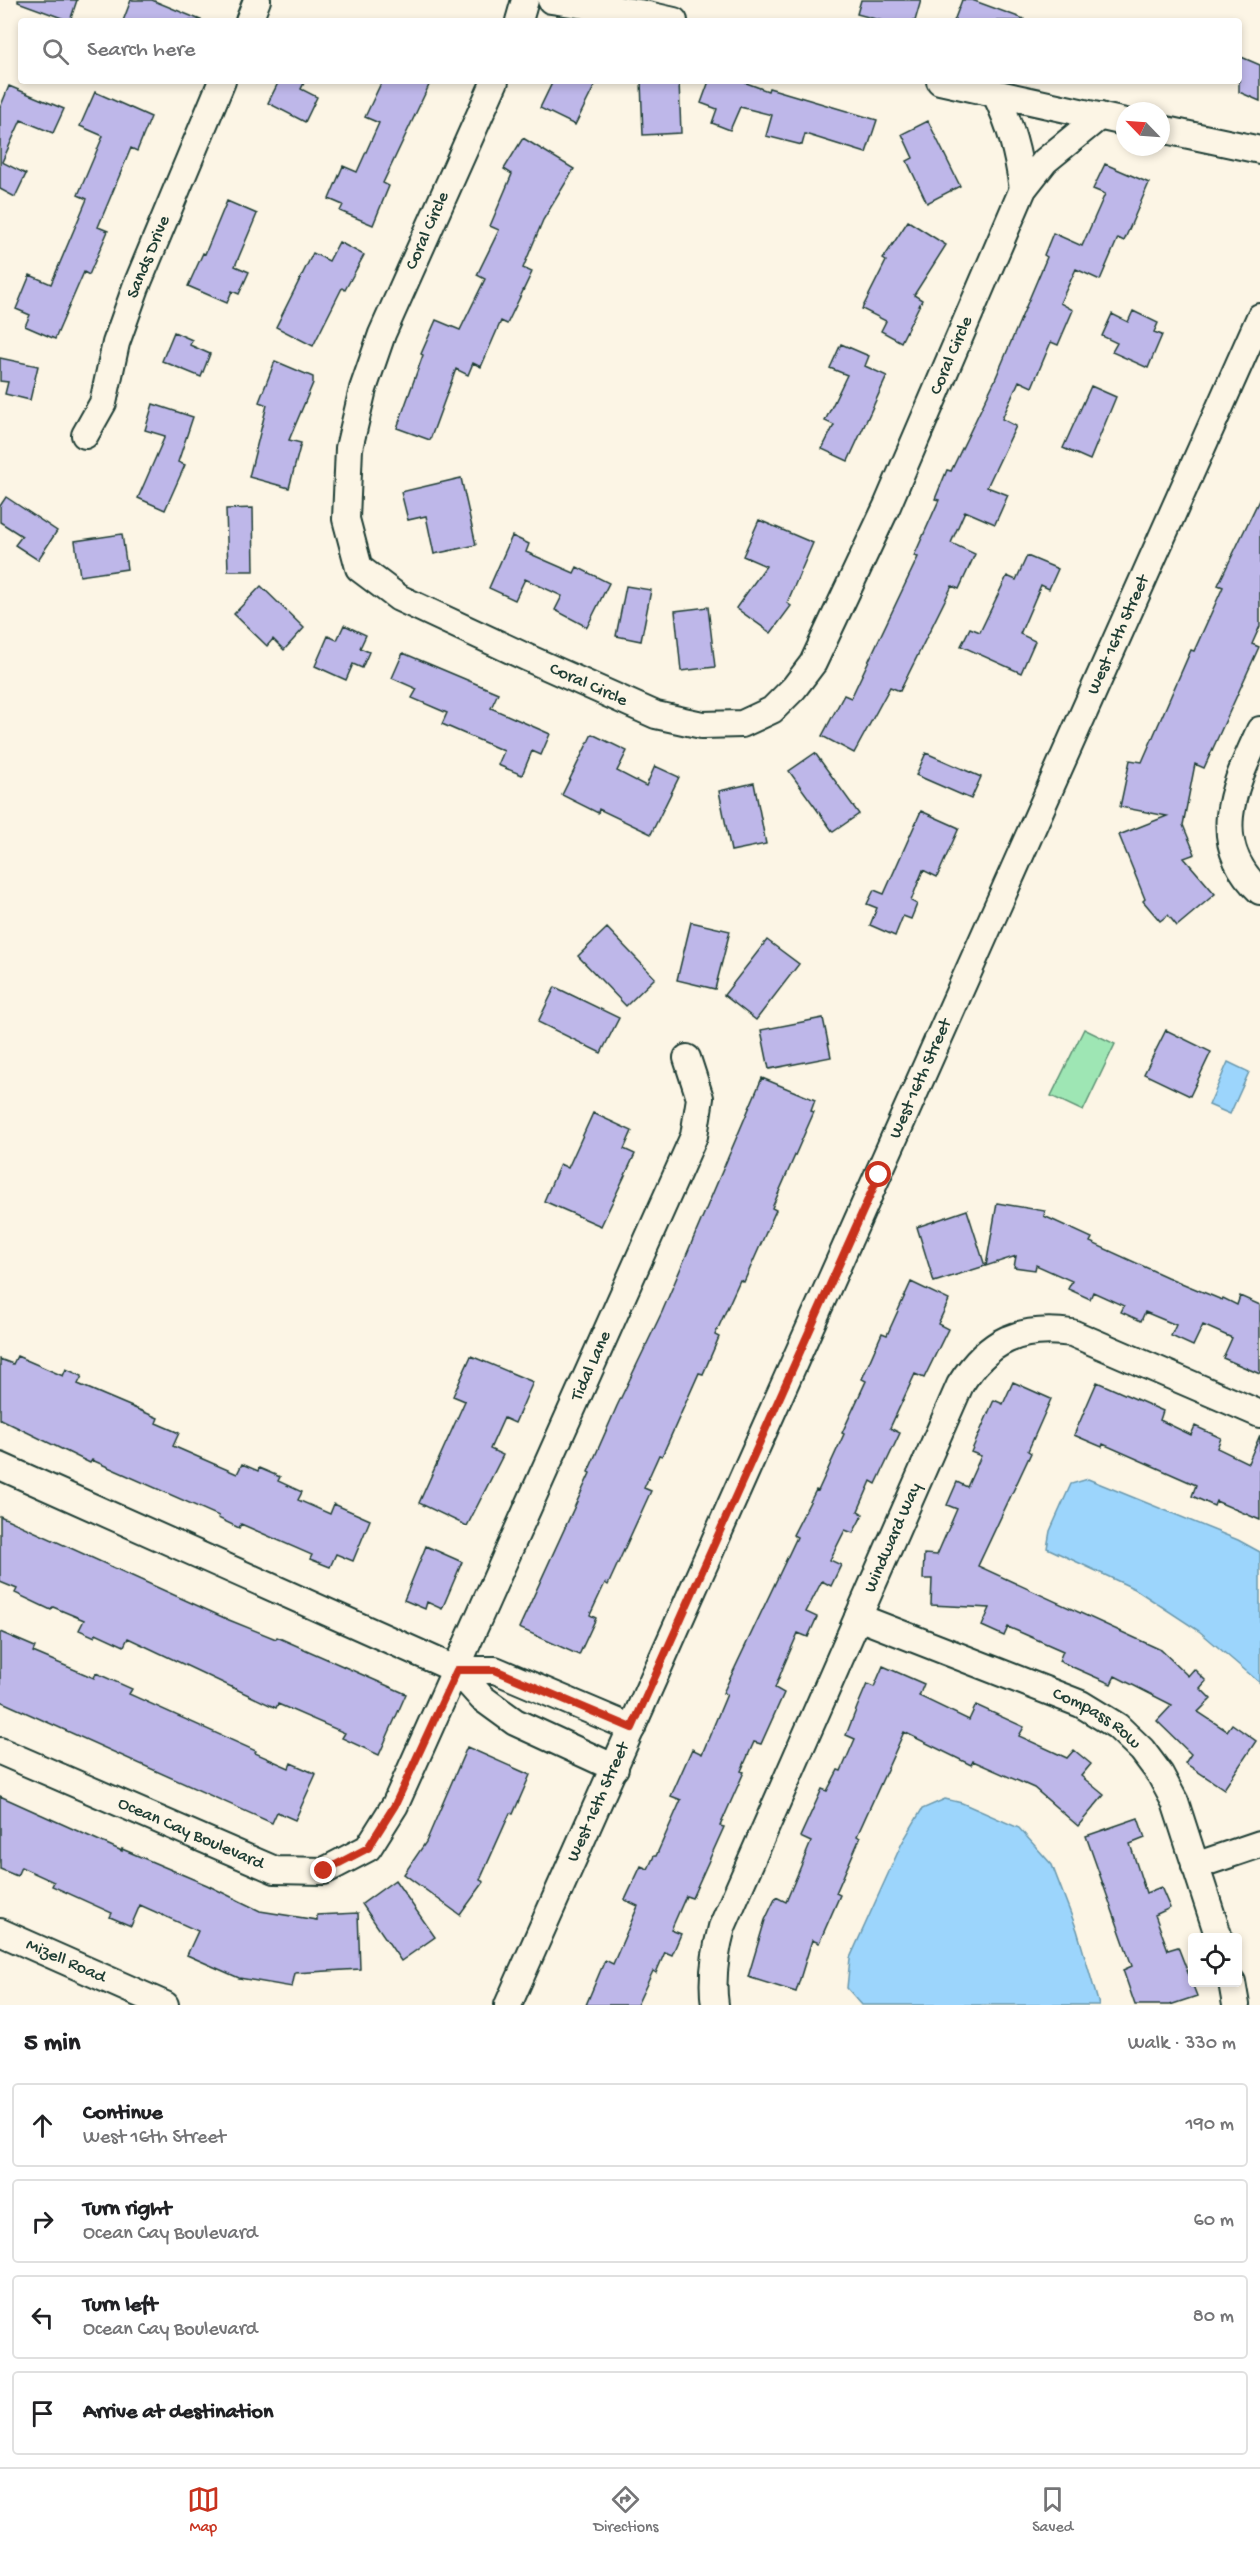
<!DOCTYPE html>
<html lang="en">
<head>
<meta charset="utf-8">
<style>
	body { margin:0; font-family:"Gochi Hand",sans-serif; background:#f2f2f2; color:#202124 }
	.controls { position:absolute; right:18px; bottom:18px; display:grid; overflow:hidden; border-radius:6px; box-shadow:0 3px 9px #0003 }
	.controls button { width:54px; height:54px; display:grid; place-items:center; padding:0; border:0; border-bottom:2px solid #e0e0e0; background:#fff; color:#202124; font:30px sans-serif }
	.compass { position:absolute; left:1116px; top:102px; width:54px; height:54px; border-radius:50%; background:#fff; box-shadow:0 3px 9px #0003; rotate:295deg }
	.stop { position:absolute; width:18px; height:18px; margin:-14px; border:4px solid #c8321e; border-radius:50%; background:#fff }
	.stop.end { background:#c8321e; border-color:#fff; box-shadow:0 2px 6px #0008 }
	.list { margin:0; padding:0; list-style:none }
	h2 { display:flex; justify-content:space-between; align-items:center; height:78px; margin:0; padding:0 24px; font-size:26px }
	h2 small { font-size:20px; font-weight:400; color:#757577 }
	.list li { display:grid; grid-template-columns:39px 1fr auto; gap:18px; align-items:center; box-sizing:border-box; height:84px; margin:0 12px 12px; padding:0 12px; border:2px solid #e0e0e0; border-radius:6px }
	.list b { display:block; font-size:22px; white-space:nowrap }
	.list p { margin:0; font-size:20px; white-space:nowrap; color:#757577 }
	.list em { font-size:20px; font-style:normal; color:#757577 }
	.icon { flex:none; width:33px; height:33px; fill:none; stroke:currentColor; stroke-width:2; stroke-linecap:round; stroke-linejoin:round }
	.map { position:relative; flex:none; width:1260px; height:2005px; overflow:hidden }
	.search { position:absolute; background:#fff; box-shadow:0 3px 9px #0003; left:18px; right:18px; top:18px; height:66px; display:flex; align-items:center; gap:15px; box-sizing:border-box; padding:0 21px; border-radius:6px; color:#757577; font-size:22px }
	.sheet { height:462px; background:#fff }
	nav { display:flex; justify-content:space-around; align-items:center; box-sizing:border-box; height:84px; border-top:2px solid #e0e0e0; background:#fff; font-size:16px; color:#757577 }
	nav a { display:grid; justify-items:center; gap:3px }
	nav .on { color:#c8321e }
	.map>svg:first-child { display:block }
	.green { fill:#9ee6b4; stroke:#5e9274; stroke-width:1.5 }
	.water { fill:#9cd5fc; stroke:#6a98ac; stroke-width:1.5 }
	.building { fill:#beb7e9; stroke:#1f3d34; stroke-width:1.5 }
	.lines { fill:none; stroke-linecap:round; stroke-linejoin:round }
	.street-casing { stroke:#1f3d34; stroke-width:30 }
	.street { stroke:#fcf5e5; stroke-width:26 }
	.route { stroke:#c8321e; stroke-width:8 }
	.labels { text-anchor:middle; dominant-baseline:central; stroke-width:6; stroke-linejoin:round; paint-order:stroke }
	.street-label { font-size:18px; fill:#1f3d34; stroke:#fcf5e5 }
</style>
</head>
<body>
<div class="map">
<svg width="1260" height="2005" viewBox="0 0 1260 2005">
	<rect width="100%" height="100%" fill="#fcf5e5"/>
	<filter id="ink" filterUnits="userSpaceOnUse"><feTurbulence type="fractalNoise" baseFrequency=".0167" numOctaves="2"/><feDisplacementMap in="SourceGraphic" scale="12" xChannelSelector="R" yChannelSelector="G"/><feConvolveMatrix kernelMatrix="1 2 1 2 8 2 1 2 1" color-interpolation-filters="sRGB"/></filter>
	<g filter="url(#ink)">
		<path class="green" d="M 1084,1029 L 1115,1044 L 1083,1111 L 1051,1096 Z"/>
		<path class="water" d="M 1228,1062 L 1249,1072 L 1230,1114 L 1209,1105 Z
			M 1088,1479 L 1238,1540 L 1260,1552 L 1260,1683 L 1199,1631 L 1135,1589 L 1047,1548 L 1050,1531 L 1071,1484 Z
			M 945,1799 L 962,1803 L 1019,1828 L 1052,1865 L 1077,1930 L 1099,2005 L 862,2005 L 847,1988 L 850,1958 L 902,1843 L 922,1809 Z"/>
		<path class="building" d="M 18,0 L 77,0 L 70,21 L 18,2 Z
			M 131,0 L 152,0 L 203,21 L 123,21 Z
			M 861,0 L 921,0 L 915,21 L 883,21 L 857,14 Z
			M 962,0 L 972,0 L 1024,19 L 1024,21 L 954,21 Z
			M 1239,56 L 1260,65 L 1260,101 L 1239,92 Z
			M 279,81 L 305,81 L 301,89 L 317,97 L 305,122 L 268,103 Z
			M 382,81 L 431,81 L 383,183 L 389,186 L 373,225 L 340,211 L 343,205 L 329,199 L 343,166 L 357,172 L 379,123 L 365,117 Z
			M 553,81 L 597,81 L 575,125 L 540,108 Z
			M 641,81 L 679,81 L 681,133 L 643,135 Z
			M 709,81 L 741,81 L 768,91 L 769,88 L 877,120 L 866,153 L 805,134 L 802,145 L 766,136 L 772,115 L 740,107 L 730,130 L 712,123 L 717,109 L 701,103 Z
			M 9,86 L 64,109 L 53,133 L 21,120 L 2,162 L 26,174 L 15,197 L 0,189 L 0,108 Z
			M 95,92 L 151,117 L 137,151 L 131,148 L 98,227 L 108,231 L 89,275 L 84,272 L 55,339 L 25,326 L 30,315 L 16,309 L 30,275 L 51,284 L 87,199 L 78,195 L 103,136 L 80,126 Z
			M 928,121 L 960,186 L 927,203 L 907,161 L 913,158 L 902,134 Z
			M 523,138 L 574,169 L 543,220 L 523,268 L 532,272 L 507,324 L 501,321 L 481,367 L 473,363 L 468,375 L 456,369 L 430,440 L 397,428 L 423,355 L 421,354 L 436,320 L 460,330 L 485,279 L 477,275 L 499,230 L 490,226 L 512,174 L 504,169 Z
			M 1105,164 L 1149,183 L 1124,241 L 1118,238 L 1100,280 L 1076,269 L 1060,303 L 1073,310 L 1058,345 L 1051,342 L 1032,387 L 1019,381 L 1002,419 L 1016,426 L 987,487 L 1008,495 L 995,524 L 965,511 L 951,543 L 975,554 L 959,589 L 952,586 L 900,691 L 890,687 L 854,753 L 822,736 L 844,695 L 851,698 L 918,557 L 914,556 L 939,500 L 935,499 L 947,470 L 951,471 L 994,382 L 1047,257 L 1044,255 L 1053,233 L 1082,246 L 1105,194 L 1093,189 Z
			M 227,201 L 257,214 L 235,266 L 249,272 L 239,294 L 232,291 L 227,303 L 188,286 L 203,253 L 205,254 Z
			M 908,221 L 946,245 L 914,295 L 922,300 L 901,342 L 881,331 L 886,321 L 862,309 L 886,261 L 883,259 Z
			M 339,242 L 364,255 L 345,290 L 342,288 L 313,346 L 276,327 L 313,253 L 329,261 Z
			M 1133,311 L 1158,323 L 1154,332 L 1162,335 L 1148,368 L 1112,352 L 1117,343 L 1102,336 L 1112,314 L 1128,322 Z
			M 174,332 L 192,340 L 190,345 L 210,354 L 201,377 L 162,361 Z
			M 841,344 L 869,356 L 865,366 L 887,376 L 848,461 L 822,449 L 834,425 L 825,421 L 847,375 L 830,368 Z
			M 0,358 L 38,366 L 30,400 L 5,394 L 8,382 L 0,381 Z
			M 275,361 L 313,377 L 313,383 L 289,440 L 301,443 L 289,488 L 249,477 L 267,405 L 259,402 Z
			M 1091,386 L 1116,397 L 1090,460 L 1063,448 Z
			M 153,404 L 193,417 L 178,462 L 185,465 L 165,510 L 138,498 L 165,436 L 145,430 Z
			M 461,478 L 476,545 L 434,554 L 426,516 L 408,520 L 401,492 Z
			M 6,497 L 57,531 L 38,560 L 15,545 L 22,536 L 0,522 L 0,506 Z
			M 1260,498 L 1260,626 L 1252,644 L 1259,647 L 1204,768 L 1195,764 L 1183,825 L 1195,854 L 1184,858 L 1215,894 L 1177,926 L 1168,915 L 1160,921 L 1143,901 L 1145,899 L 1119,835 L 1167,816 L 1120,807 L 1130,760 L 1142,762 L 1191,650 L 1194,651 L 1223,587 L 1218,585 Z
			M 253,508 L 254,571 L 228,571 L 226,509 Z
			M 759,520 L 813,543 L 787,603 L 791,606 L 771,633 L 736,608 L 766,566 L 743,556 Z
			M 122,534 L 127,569 L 80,576 L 75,541 Z
			M 512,536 L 529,544 L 526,552 L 574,573 L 577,567 L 609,583 L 587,627 L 555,610 L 562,596 L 525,579 L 515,600 L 489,588 Z
			M 1027,556 L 1058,569 L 1049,589 L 1041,585 L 1020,634 L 1035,641 L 1021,673 L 961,646 L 970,628 L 980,632 L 1007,576 L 1016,580 Z
			M 261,586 L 304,628 L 284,650 L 273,639 L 267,646 L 234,614 Z
			M 626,586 L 651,590 L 641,641 L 616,636 Z
			M 708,607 L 715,667 L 681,671 L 675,611 Z
			M 344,625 L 366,635 L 360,648 L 369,652 L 362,668 L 353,664 L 346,680 L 315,666 L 328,636 L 337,640 Z
			M 403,653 L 498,693 L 491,708 L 550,734 L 541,755 L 532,751 L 522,775 L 498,765 L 504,751 L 442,724 L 447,713 L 412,698 L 417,689 L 392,678 Z
			M 592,734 L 627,751 L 617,771 L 646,786 L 655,766 L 679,777 L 651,834 L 599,809 L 598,813 L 562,795 Z
			M 815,753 L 859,814 L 833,832 L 789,771 Z
			M 926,753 L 981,777 L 971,799 L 916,775 Z
			M 754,783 L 766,844 L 731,851 L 719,791 Z
			M 921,811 L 959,828 L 937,877 L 923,870 L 911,901 L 917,904 L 911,919 L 903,916 L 895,936 L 870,925 L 877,908 L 867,904 L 874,890 L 884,894 Z
			M 691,922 L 730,931 L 715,989 L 677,980 Z
			M 607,928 L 655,978 L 626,1006 L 578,956 Z
			M 767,940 L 799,964 L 756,1020 L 724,995 Z
			M 555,987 L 619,1018 L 601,1053 L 538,1022 Z
			M 823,1018 L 831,1057 L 769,1069 L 761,1030 Z
			M 1166,1030 L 1211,1052 L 1190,1096 L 1144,1074 Z
			M 762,1078 L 815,1100 L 811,1111 L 814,1112 L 772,1208 L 776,1210 L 744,1282 L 740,1280 L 715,1335 L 719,1337 L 703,1374 L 699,1373 L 662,1456 L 659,1455 L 644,1488 L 651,1491 L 608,1585 L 605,1583 L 590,1615 L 596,1618 L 579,1655 L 519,1628 L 590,1473 L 588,1472 L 617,1406 L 662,1312 Z
			M 593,1113 L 632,1131 L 624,1149 L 635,1154 L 601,1226 L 544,1201 L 560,1164 L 568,1168 Z
			M 997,1203 L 1045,1211 L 1044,1216 L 1092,1238 L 1090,1242 L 1167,1277 L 1222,1300 L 1223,1298 L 1237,1305 L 1240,1296 L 1260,1305 L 1260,1374 L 1223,1358 L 1232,1338 L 1203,1325 L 1193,1346 L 1171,1336 L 1176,1325 L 1145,1312 L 1141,1321 L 1121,1312 L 1124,1306 L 1093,1292 L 1090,1299 L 1068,1289 L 1072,1281 L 1036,1265 L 1035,1270 L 1014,1267 L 1016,1256 L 986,1266 Z
			M 967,1210 L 985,1266 L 934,1282 L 917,1227 Z
			M 911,1282 L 949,1300 L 938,1324 L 948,1329 L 924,1378 L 915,1374 L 890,1428 L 900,1433 L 876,1484 L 871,1481 L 858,1511 L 863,1514 L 853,1533 L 845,1530 L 830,1560 L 841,1565 L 831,1586 L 822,1581 L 806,1612 L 817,1617 L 808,1637 L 798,1633 L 784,1665 L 775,1688 L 784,1693 L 761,1744 L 754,1742 L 741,1771 L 744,1772 L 720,1826 L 724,1827 L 692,1898 L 686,1896 L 671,1930 L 681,1934 L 672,1955 L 665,1952 L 656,1973 L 653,1971 L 637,2005 L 586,2005 L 605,1960 L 613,1964 L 638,1906 L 625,1900 L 641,1866 L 648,1869 L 654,1856 L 656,1856 L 681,1800 L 671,1796 L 692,1749 L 702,1754 L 727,1694 L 723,1693 L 797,1537 L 793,1535 L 816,1490 L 818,1491 L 844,1434 L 842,1433 L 866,1381 L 862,1379 L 882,1333 L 887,1335 Z
			M 17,1356 L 63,1376 L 66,1369 L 82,1376 L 78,1384 L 158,1418 L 156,1423 L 179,1433 L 173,1446 L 237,1474 L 242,1464 L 258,1471 L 259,1468 L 280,1477 L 278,1481 L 302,1492 L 298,1500 L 330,1514 L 334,1504 L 370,1520 L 353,1561 L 336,1554 L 330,1567 L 310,1559 L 312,1555 L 241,1524 L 239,1528 L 218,1518 L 219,1516 L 92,1460 L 90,1463 L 0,1419 L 0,1359 L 13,1364 Z
			M 471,1356 L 533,1382 L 515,1423 L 504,1418 L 490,1449 L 503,1455 L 467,1526 L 419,1503 L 465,1401 L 453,1396 Z
			M 1013,1382 L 1051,1399 L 1028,1451 L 1031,1453 L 978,1566 L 1161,1650 L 1188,1676 L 1194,1669 L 1206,1681 L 1200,1688 L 1211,1699 L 1198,1712 L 1227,1731 L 1232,1724 L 1256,1741 L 1224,1789 L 1185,1763 L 1191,1754 L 1157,1721 L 1172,1705 L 1115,1676 L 1111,1684 L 1059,1661 L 1063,1651 L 1008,1627 L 1004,1636 L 982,1626 L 990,1608 L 931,1605 L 932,1579 L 923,1579 L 924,1554 L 937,1555 L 957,1509 L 947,1505 L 957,1482 L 967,1487 L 981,1456 L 971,1452 L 994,1400 L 1003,1404 Z
			M 1097,1382 L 1163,1411 L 1160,1420 L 1191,1435 L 1195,1426 L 1221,1438 L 1217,1448 L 1248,1463 L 1260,1435 L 1260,1520 L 1216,1501 L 1214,1506 L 1192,1496 L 1196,1485 L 1103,1444 L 1102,1447 L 1074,1435 Z
			M 0,1516 L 229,1620 L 276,1639 L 277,1637 L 406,1694 L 379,1755 L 342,1738 L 345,1733 L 278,1704 L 276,1708 L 128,1638 L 124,1646 L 96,1633 L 95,1637 L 79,1630 L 84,1620 L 53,1607 L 51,1610 L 15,1593 L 17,1589 L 0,1582 Z
			M 426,1546 L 462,1562 L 442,1609 L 427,1602 L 425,1609 L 404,1600 Z
			M 0,1632 L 35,1647 L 33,1652 L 94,1678 L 96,1673 L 132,1689 L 129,1694 L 256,1751 L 255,1753 L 289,1768 L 291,1763 L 316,1774 L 295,1820 L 277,1812 L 272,1823 L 0,1701 Z
			M 883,1666 L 924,1684 L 919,1696 L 969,1720 L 976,1705 L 1024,1727 L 1019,1736 L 1067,1758 L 1074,1750 L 1091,1764 L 1081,1776 L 1104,1795 L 1078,1826 L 1034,1788 L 973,1761 L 971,1765 L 904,1732 L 857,1836 L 860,1838 L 836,1893 L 840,1895 L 819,1943 L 812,1940 L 796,1992 L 748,1977 L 765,1920 L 776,1897 L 786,1902 L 811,1842 L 800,1837 L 822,1789 L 827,1791 L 838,1770 L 841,1771 L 855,1739 L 846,1735 L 858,1705 L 867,1684 L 874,1687 Z
			M 467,1747 L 530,1775 L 513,1814 L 510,1813 L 480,1880 L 484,1882 L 460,1915 L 404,1874 L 426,1842 Z
			M 0,1796 L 122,1851 L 122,1849 L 207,1885 L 260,1911 L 317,1920 L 317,1915 L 358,1913 L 360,1969 L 295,1973 L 292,1987 L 239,1978 L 187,1955 L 198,1931 L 140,1905 L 131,1926 L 110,1917 L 112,1913 L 52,1886 L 54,1882 L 21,1867 L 17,1876 L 0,1869 Z
			M 1138,1818 L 1145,1838 L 1130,1844 L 1146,1893 L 1161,1887 L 1170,1908 L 1155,1915 L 1168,1950 L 1178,1947 L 1197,1996 L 1170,2005 L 1135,2005 L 1123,1970 L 1132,1966 L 1086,1836 Z
			M 395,1880 L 435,1937 L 401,1961 L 362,1904 Z"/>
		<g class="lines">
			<defs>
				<g id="street">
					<path d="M 551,0 L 639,13 L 674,21"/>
					<path d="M 249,21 L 257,0"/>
					<path d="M 519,21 L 525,0"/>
					<path id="s1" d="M 495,81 L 382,334 L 363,389 L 349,448 L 346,519 L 359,568 L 399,598 L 528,658 L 656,715 L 702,725 L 742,724 L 772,710 L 794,688 L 813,663 L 887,506 L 1023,189 L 1045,161 L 1100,116"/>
					<path d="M 940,81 L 1125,122"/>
					<path d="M 995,93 C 1011,125 1018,154 1023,189"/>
					<path d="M 1161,129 L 1260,150"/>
					<path id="s2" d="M 85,435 L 103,403 L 116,343 L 136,287 L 222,81"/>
					<path d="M 1260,730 C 1235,785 1206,841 1260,891"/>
					<path d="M 0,1466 L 457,1670 L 482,1698 L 515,1722 L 615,1768"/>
					<path id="s3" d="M 858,1617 L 1081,1704 L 1117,1726 L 1142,1750 L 1160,1774 L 1175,1802 L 1219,1938"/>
					<path d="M 457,1670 L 495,1670 L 632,1728"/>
					<path id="s4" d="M 0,1751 L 275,1870 L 324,1871 L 368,1848 L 395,1805 L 694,1136 L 700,1098 L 687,1058"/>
					<path d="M 1195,1866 L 1260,1844"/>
					<path id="s5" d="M 0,1932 L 165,2005"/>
					<path d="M 1232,1982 L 1236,2005"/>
					<path id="s6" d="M 508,2005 L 1260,317"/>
					<path id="s7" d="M 715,2005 C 711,1978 715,1953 722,1927 L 960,1385 C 988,1340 1020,1326 1072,1333 L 1260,1414"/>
				</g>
			</defs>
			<use href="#street" class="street-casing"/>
			<use href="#street" class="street"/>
		</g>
	</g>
	<g class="lines" filter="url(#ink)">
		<path class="route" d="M 324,1871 L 368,1848 L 395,1805 L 457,1670 L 495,1670 L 632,1728 L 879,1175"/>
	</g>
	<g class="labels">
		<g class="street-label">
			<text transform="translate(428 231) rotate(-66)">Coral Circle</text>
			<text stroke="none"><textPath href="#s2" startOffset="190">Sands Drive</textPath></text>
			<text stroke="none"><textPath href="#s1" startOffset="1370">Coral Circle</textPath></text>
			<text stroke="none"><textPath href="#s6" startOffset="1500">West 16th Street</textPath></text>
			<text stroke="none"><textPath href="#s1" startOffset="776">Coral Circle</textPath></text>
			<text stroke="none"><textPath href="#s6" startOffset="1014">West 16th Street</textPath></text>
			<text stroke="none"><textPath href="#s4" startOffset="930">Tidal Lane</textPath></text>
			<text stroke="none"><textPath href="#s7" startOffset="504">Windward Way</textPath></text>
			<text stroke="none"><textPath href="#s3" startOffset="260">Compass Row</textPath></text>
			<text stroke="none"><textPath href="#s6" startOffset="222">West 16th Street</textPath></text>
			<text stroke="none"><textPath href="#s4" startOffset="208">Ocean Cay Boulevard</textPath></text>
			<text stroke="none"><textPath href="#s5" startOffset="72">Mizell Road</textPath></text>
		</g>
	</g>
</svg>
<div class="controls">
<button><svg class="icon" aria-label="locate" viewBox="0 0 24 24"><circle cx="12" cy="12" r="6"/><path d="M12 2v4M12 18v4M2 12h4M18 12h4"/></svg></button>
</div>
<svg class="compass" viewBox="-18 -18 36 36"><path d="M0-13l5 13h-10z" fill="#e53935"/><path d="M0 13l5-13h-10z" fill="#757577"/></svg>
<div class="stop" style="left:879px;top:1175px"></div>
<div class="stop end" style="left:324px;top:1871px"></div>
<div class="search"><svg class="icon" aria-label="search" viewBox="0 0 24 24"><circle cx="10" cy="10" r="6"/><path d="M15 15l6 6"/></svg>Search here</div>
</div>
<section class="sheet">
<h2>5 min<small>Walk · 330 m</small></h2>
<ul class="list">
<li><svg class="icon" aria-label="ahead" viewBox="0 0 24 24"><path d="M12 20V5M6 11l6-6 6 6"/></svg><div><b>Continue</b><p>West 16th Street</p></div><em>190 m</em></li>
<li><svg class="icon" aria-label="right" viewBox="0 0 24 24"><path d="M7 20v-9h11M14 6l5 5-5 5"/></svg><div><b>Turn right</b><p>Ocean Cay Boulevard</p></div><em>60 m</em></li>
<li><svg class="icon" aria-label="left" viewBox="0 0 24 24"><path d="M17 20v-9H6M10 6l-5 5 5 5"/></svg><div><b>Turn left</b><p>Ocean Cay Boulevard</p></div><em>80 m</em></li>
<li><svg class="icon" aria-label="arrive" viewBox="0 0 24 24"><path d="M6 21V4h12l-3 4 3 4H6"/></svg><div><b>Arrive at destination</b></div></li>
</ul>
</section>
<nav>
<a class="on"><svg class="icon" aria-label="map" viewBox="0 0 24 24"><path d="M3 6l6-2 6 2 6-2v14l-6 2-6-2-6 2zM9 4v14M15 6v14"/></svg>Map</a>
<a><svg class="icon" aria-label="directions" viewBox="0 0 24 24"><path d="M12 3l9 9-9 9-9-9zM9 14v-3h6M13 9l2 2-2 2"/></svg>Directions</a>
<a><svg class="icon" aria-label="saved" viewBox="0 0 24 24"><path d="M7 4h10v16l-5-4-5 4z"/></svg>Saved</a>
</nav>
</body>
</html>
